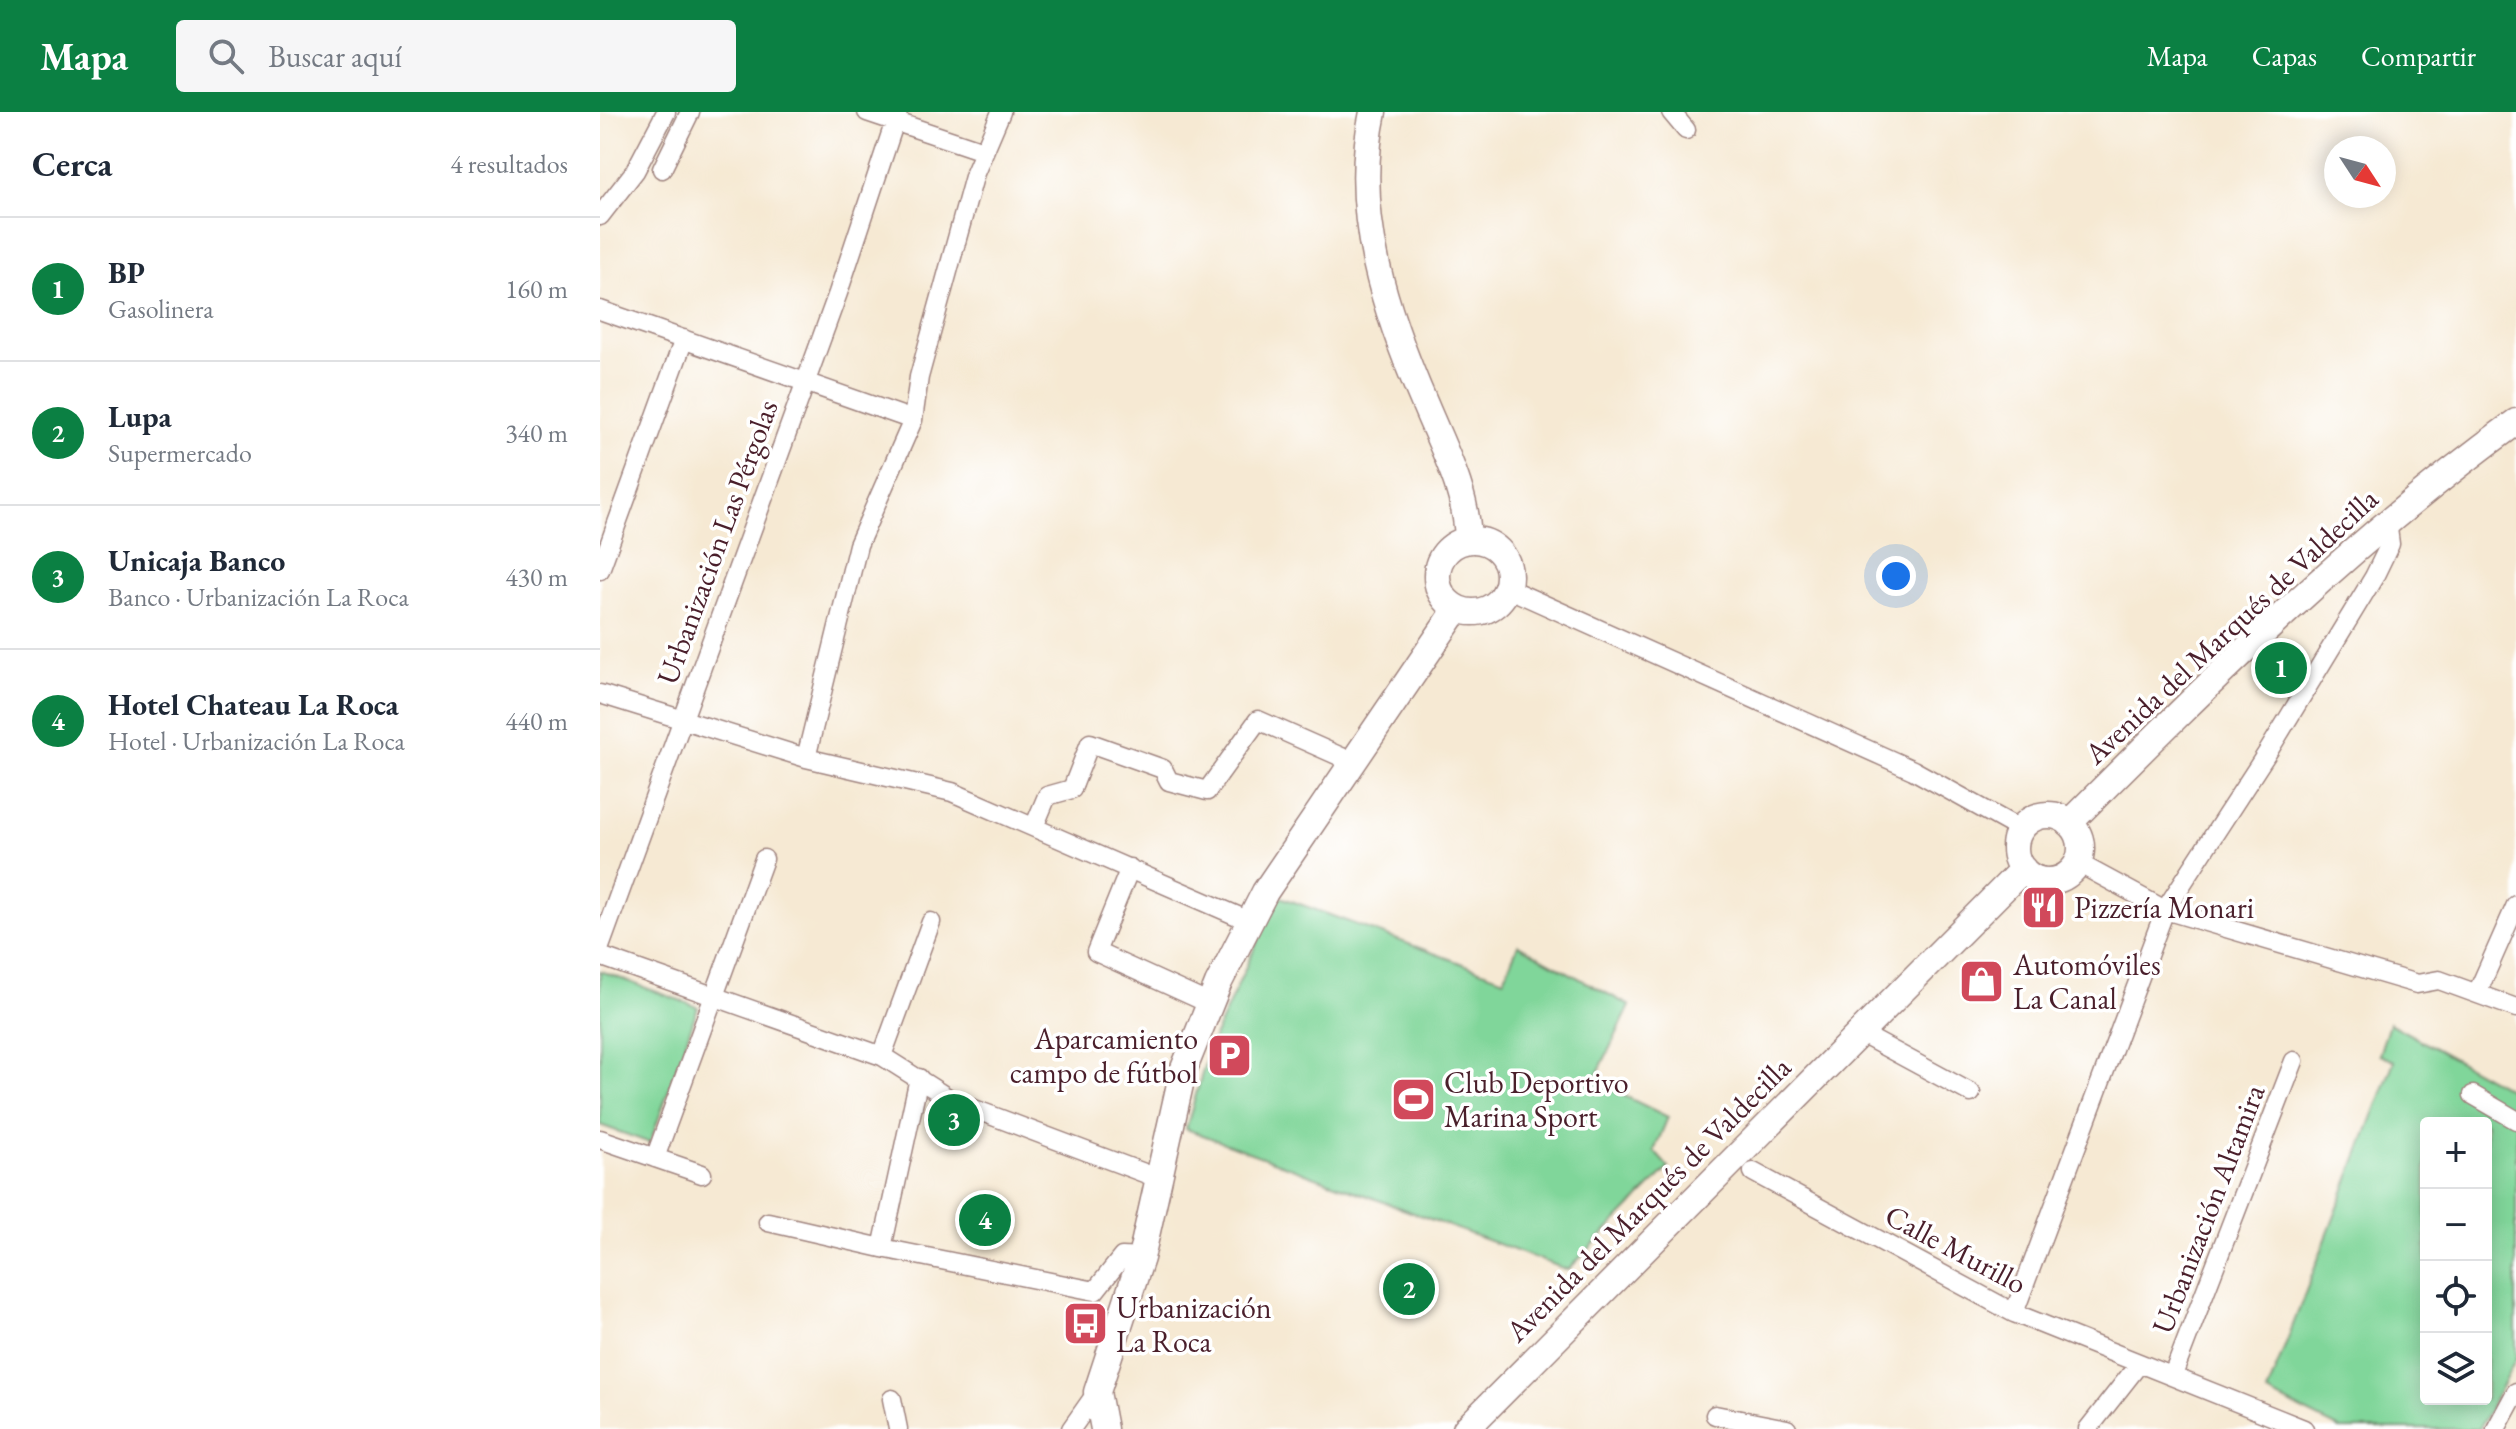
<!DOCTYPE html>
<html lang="es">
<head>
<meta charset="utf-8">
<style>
	body { margin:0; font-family:"EB Garamond",serif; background:#f6f6f7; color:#1f2937 }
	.controls { position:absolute; right:24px; bottom:24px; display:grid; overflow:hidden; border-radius:8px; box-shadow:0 4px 20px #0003 }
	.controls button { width:72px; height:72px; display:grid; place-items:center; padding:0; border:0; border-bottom:2px solid #e0e1e3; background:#fff; color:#1f2937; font:40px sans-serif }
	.compass { position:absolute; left:1724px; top:24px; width:72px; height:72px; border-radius:50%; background:#fff; box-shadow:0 4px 20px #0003; rotate:126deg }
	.you { position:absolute; left:1296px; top:464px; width:28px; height:28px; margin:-20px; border:6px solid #fff; border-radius:50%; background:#1a73e8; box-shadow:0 0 0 12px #1a73e833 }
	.badge { display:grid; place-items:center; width:52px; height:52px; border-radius:50%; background:#0b8043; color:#fff; font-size:26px; font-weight:700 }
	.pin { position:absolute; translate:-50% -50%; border:4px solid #fff; box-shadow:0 2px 8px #0006 }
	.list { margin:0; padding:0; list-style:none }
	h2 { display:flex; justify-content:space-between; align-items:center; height:104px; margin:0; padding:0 32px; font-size:34px }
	h2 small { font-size:26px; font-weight:400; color:#747a83 }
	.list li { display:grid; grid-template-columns:52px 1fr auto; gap:24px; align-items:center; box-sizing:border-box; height:144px; padding:0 32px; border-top:2px solid #e0e1e3 }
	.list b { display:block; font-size:30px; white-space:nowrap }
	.list p { margin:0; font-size:26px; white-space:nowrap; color:#747a83 }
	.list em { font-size:26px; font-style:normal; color:#747a83 }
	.icon { flex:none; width:44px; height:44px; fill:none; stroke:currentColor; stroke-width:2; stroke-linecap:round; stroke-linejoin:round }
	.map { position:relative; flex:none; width:1916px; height:1317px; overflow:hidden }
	header { display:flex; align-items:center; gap:48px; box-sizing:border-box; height:112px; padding:0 40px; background:#0b8043; color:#fff }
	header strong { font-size:38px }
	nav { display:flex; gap:44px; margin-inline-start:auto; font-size:28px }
	.search { width:560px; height:72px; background:#f6f6f7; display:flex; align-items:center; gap:20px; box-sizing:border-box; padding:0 28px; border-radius:8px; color:#747a83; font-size:30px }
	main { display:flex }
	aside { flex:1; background:#fff }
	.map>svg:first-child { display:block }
	.green { fill:#80d69a; stroke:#657a62; stroke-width:2; fill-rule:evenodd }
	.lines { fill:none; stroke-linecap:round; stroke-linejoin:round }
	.street-casing { stroke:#a0847f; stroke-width:21 }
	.secondary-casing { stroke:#a0847f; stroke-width:29 }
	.street { stroke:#fff; stroke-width:18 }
	.secondary { stroke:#fff; stroke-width:26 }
	.labels { text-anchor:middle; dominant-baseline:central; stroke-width:7; stroke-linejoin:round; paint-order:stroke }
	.street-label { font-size:30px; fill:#4a1f2b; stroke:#fff }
	.poi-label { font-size:30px; fill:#4a1f2b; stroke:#fff; text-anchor:start }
</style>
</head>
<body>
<header>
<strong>Mapa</strong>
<div class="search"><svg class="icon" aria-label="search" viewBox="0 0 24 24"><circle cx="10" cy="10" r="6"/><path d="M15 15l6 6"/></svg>Buscar aquí</div>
<nav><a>Mapa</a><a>Capas</a><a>Compartir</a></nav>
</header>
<main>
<aside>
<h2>Cerca<small>4 resultados</small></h2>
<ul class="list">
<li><span class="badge">1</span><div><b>BP</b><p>Gasolinera</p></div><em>160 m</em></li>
<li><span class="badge">2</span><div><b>Lupa</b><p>Supermercado</p></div><em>340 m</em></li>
<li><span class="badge">3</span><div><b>Unicaja Banco</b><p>Banco · Urbanización La Roca</p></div><em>430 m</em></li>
<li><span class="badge">4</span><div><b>Hotel Chateau La Roca</b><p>Hotel · Urbanización La Roca</p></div><em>440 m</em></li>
</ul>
</aside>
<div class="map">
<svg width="1916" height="1317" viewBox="0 0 1916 1317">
	<rect width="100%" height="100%" fill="#fff"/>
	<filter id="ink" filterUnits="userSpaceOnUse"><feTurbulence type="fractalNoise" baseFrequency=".0125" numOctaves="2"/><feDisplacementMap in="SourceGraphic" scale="16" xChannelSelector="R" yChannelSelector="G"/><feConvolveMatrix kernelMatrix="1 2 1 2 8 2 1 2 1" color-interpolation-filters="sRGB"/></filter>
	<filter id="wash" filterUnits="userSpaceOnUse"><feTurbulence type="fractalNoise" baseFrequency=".006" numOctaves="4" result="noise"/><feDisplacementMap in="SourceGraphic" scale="32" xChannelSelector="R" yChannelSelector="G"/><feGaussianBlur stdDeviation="1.8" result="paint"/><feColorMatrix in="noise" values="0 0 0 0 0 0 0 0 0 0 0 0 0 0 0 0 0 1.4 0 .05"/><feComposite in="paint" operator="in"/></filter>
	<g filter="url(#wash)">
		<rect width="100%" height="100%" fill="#f6e9d3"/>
		<path class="green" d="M 678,784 L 904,867 L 918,833 L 1030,894 L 994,969 L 1068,1005 L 1054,1039 L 1069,1056 L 968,1158 L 586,1017 L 610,934 Z
			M 0,859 L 98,895 L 50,1031 L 0,1013 Z
			M 1789,911 L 1916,981 L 1916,1247 L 1879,1317 L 1740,1317 L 1667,1281 L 1794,949 L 1779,943 ZM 1826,1011 L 1886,1011 L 1886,1287 L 1826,1287 Z"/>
	</g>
	<g filter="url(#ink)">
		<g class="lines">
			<defs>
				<path id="street" d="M 267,0 L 383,39
					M 1071,0 L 1086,18
					M 62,57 L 90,0
					M 0,104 L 35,59 L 66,0
					M 0,198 L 313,308
					M 0,458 L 84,227
					M 907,476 L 1313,658 L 1421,718
					M 0,582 L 206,646 L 352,680 L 649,809
					M 206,646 L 258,433 L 313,308 L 319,265 L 375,61 L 401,0
					M 434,715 L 447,684 L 472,677 L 490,631 L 563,657 L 569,669 L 607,679 L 658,608 L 755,651
					M 1478,751 L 1565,798 L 1817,872 L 1839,868 L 1916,896
					M 530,756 L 496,840 L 610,892
					M 0,835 L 238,181 L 298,0
					M 0,844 L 282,944 L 353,989 L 560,1067
					M 1878,879 L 1916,793
					M 1260,921 L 1371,981
					M 282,944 L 331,810
					M 319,966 L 282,1136 L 495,1179 L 522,1145 L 541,1146
					M 1873,983 L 1916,1008
					M 0,1027 L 102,1062
					M 55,1046 L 164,747
					M 1153,1060 L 1414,1201 L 1704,1317
					M 168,1110 L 282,1136
					M 1414,1201 L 1565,798 L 1669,638 L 1774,465 L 1790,432 L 1787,409
					M 1573,1263 L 1694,949
					M 292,1287 L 298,1317
					M 1115,1303 L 1187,1317
					M 471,1317 L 497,1280
					M 1488,1317 L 1539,1252
					M 1896,1317 L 1916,1280"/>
				<path id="secondary" d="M 773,0 C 751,101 786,203 826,295 C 844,338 867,381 868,428
					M837 464a36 36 0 1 1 72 0a36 36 0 1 1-72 0Z
					M1415 736a33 33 0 1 1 66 0a33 33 0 1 1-66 0Z
					M 1469,711 C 1614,566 1749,431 1916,310
					M 504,1317 L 497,1280 L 541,1146 L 583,959 L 618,872 L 665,780 L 857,497
					M 866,1317 L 1423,757"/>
			</defs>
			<use href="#street" class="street-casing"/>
			<use href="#secondary" class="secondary-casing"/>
			<use href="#street" class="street"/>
			<use href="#secondary" class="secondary"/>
		</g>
	</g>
	<defs>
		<symbol id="restaurant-square" viewBox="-11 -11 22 22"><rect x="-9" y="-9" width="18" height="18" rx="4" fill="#d1495b" stroke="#fff"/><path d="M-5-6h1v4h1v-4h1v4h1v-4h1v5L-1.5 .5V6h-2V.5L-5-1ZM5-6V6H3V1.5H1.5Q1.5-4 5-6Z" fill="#fff"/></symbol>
		<symbol id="shop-square" viewBox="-11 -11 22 22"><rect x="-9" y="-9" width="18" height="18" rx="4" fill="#d1495b" stroke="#fff"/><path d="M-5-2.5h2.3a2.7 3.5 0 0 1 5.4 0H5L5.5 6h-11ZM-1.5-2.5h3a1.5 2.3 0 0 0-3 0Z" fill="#fff"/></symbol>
		<symbol id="parking-square" viewBox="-11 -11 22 22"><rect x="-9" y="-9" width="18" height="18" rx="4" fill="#d1495b" stroke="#fff"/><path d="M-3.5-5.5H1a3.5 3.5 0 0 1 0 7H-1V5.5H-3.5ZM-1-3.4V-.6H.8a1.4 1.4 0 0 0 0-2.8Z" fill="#fff"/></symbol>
		<symbol id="stadium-square" viewBox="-11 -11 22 22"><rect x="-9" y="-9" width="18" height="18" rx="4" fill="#d1495b" stroke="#fff"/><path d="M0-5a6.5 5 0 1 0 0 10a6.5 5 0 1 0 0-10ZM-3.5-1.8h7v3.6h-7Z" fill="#fff"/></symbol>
		<symbol id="bus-square" viewBox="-11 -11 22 22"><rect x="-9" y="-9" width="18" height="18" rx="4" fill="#d1495b" stroke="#fff"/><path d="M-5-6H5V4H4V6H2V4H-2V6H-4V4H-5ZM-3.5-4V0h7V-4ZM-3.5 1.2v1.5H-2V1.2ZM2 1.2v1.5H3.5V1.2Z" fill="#fff"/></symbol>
	</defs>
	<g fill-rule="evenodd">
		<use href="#restaurant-square" x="1418" y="770" width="51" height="51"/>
		<use href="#shop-square" x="1356" y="844" width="51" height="51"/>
		<use href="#parking-square" x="604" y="918" width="51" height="51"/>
		<use href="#stadium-square" x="788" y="962" width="51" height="51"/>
		<use href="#bus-square" x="460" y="1186" width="51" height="51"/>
	</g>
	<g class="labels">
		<g class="street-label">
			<text transform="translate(117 430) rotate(-70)">Urbanización Las Pérgolas</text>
			<text transform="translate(1631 514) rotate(-43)">Avenida del Marqués de Valdecilla</text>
			<text transform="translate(1048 1087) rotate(-45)">Avenida del Marqués de Valdecilla</text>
			<text transform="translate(1608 1097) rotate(-69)">Urbanización Altamira</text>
			<text transform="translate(1356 1137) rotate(28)">Calle Murillo</text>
		</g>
		<g class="poi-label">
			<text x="1474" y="795">Pizzería Monari</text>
			<text x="1413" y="852">Automóviles<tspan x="1413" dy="34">La Canal</tspan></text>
			<text x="598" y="926" text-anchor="end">Aparcamiento<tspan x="598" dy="34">campo de fútbol</tspan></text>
			<text x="844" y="970">Club Deportivo<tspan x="844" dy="34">Marina Sport</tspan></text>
			<text x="516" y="1195">Urbanización<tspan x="516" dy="34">La Roca</tspan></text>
		</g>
	</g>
</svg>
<div class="controls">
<button>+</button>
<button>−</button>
<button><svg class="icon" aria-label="locate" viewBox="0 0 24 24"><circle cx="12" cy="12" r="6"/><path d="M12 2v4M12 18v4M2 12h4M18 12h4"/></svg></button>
<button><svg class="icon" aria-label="layers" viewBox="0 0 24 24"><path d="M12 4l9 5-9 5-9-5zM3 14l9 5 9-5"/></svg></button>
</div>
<svg class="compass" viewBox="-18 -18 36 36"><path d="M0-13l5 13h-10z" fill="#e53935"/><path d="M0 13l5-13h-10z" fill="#747a83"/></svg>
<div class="you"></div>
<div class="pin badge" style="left:1681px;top:556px">1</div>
<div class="pin badge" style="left:809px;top:1177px">2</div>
<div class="pin badge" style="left:354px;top:1008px">3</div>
<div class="pin badge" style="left:385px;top:1108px">4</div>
</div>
</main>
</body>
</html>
